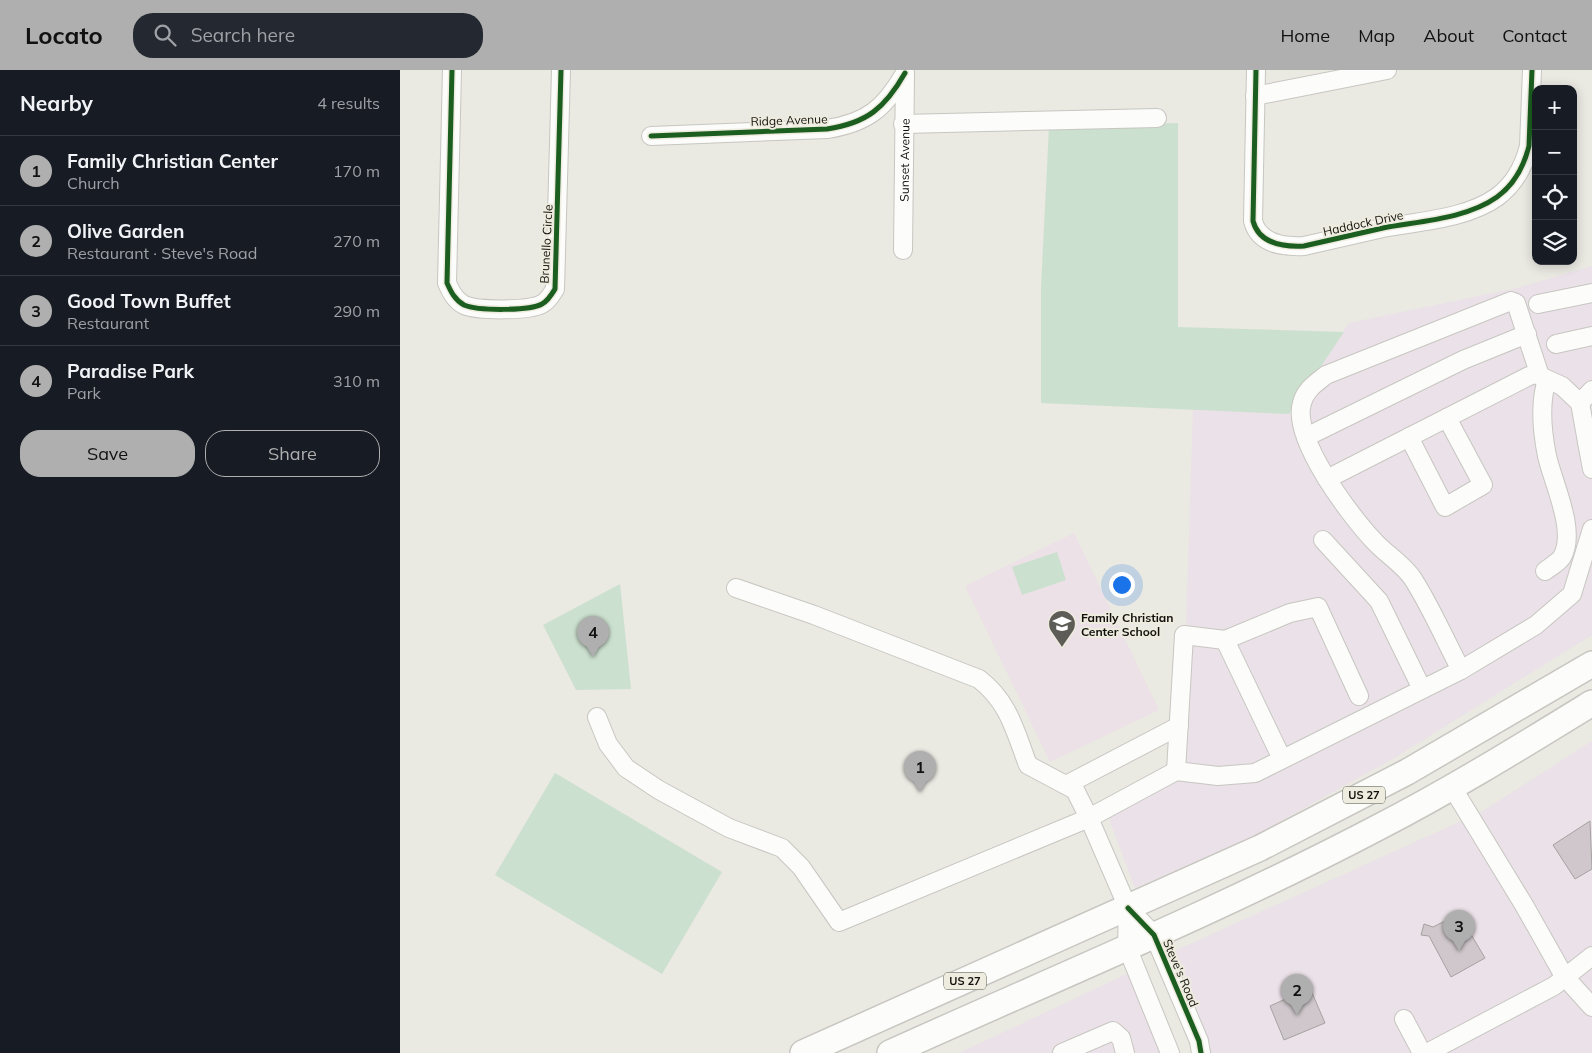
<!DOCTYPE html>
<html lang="en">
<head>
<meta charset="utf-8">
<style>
	body { margin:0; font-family:Mulish,sans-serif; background:#242831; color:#f1f3f6 }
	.controls { position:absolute; right:15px; top:15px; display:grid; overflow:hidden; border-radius:10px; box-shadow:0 2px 12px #0003 }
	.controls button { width:45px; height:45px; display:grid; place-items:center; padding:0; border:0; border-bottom:1px solid #363941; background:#171b24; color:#f1f3f6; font:25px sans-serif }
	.you { position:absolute; left:721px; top:514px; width:18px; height:18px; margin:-12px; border:4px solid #fff; border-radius:50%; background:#1a73e8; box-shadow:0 0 0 8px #1a73e833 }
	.badge { display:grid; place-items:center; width:32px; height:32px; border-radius:50%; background:#aeafae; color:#111; font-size:16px; font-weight:700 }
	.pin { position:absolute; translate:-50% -41px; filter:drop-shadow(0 1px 2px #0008) }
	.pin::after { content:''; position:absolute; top:26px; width:18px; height:15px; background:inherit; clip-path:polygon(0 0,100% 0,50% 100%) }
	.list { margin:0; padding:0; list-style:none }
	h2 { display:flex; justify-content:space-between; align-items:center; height:65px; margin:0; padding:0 20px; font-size:21px }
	h2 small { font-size:16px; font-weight:400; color:#9ea1a6 }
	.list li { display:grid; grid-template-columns:32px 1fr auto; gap:15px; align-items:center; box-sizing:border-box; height:70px; padding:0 20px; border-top:1px solid #363941 }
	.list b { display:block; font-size:19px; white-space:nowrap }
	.list p { margin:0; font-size:16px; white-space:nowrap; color:#9ea1a6 }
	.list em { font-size:16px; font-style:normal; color:#9ea1a6 }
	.actions { display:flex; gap:10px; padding:15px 20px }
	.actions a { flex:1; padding:11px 0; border:1px solid #aeafae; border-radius:20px; text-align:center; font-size:18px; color:#aeafae }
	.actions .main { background:#aeafae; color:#111 }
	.icon { flex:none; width:28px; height:28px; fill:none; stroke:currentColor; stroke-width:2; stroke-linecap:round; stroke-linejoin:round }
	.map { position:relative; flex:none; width:1192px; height:983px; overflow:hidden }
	header { display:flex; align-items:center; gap:30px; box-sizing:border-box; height:70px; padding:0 25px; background:#aeafae; color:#111 }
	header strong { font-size:24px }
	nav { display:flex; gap:28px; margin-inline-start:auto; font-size:18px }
	.search { width:350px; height:45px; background:#242831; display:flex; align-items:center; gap:12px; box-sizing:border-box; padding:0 18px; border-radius:20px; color:#9ea1a6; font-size:19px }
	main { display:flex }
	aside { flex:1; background:#171b24 }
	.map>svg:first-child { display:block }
	.commercial { fill:#ebe1e8 }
	.education { fill:#ece1e6 }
	.green { fill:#cce0cf }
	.building { fill:#cfc7cb; stroke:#a4a2a1 }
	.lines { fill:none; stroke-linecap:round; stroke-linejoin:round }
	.minor-casing { stroke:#c7c6c1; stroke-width:20 }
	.highway-casing { stroke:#c7c6c1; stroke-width:28 }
	.minor { stroke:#fcfcfb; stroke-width:18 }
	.highway { stroke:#fcfcfb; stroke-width:25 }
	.cycleway-casing { stroke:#eeebdf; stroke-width:8 }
	.cycleway { stroke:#1b5e20; stroke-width:5 }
	.labels { text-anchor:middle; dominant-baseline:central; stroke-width:4; stroke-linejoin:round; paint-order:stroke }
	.shield { fill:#eeebdf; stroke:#53524b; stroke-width:1 }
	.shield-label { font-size:11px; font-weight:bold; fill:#11100c }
	.street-label { font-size:12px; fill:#11100c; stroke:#eeebdf }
	.poi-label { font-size:12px; font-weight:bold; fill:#11100c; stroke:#eeebdf; text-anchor:start }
</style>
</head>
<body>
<header>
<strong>Locato</strong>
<div class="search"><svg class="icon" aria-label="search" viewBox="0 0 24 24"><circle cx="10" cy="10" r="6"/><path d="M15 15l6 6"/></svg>Search here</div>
<nav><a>Home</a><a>Map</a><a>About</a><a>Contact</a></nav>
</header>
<main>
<aside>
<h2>Nearby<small>4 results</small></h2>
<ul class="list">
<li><span class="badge">1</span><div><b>Family Christian Center</b><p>Church</p></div><em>170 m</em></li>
<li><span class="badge">2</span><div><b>Olive Garden</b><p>Restaurant · Steve's Road</p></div><em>270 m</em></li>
<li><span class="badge">3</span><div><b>Good Town Buffet</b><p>Restaurant</p></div><em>290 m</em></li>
<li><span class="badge">4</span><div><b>Paradise Park</b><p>Park</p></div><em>310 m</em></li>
</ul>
<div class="actions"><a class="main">Save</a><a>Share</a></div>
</aside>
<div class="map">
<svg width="1192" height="983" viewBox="0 0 1192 983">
	<rect width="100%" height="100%" fill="#eae9e2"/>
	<path class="commercial" d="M 1192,196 L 1192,565 L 996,687 L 852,767 L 735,818 L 704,736 L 775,703 L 786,556 L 793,339 L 889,344 L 949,253 L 1117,218 Z
		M 1192,671 L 1192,983 L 807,983 L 770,883 L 1081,742 Z
		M 731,902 L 763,983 L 559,983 Z"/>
	<path class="education" d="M 674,463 L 759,640 L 650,692 L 565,516 Z"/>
	<path class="green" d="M 778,53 L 778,257 L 944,262 L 889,344 L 641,333 L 641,217 L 649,57 Z
		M 657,482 L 666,510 L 622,525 L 612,497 Z
		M 220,514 L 231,619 L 176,620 L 143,555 Z
		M 155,703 L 322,802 L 262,904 L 95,805 Z"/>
	<path class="building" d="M 1190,751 L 1192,799 L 1175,809 L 1153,775 Z
		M 1059,844 L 1085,888 L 1051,907 L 1029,866 L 1021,865 L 1024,854 L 1033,857 Z
		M 910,918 L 925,953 L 884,970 L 870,936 Z"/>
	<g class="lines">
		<defs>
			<g id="minor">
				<path d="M 52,0 L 47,213 C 51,222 55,230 64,235 C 78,241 129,241 142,234 C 148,231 152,224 155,219 L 161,0"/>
				<path d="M 856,0 L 853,151 C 859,174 884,177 904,176 C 930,170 956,164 983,158 C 1020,151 1066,149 1097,127 C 1115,114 1124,96 1129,76 L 1132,0"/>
				<path d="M 855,26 L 987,0"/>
				<path d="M 503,54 L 757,48"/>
				<path d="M 251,66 L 427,59 C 467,53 485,38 505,3"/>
				<path id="s1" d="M 503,180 L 505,5"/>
				<path d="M 1138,234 L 1192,223"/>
				<path d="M 1156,274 L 1192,266"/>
				<path d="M 1180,333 L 1192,320"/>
				<path d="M 906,367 L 1063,290 L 1127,264"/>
				<path d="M 1009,367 L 1045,437 L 1083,415 L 1047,348"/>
				<path d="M 1192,371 L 1187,372 L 1192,399"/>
				<path d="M 927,409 L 1129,306 L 1139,303"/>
				<path d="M 923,470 L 979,531 L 1022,619"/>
				<path d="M 1145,501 C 1150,497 1159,492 1162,487 C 1177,461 1153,413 1147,386 C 1142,361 1139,334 1147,310"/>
				<path d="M 336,518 L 414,545 L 579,609 C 609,632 615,661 628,695 L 675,720 L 689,748 L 728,838 L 754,865 L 799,971 L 801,983"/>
				<path d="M 825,570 L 882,689"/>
				<path d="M 1061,600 C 1045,570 1031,537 1013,509 C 1004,495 986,484 975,472 C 951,447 891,368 902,333 C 905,320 916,313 926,305 L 1111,231 L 1116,233 L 1118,239 L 1140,306 L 1162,316 L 1180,333 L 1187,372"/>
				<path d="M 197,647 L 208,674 L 226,698 L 259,720 L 329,758 L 382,778 L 401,797 L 439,852 L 689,748 L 776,701 L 818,706 L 855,703 L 1061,600 L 1136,555 L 1172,524 L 1192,459"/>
				<path d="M 776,701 L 784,565 L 825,570 L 890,543 L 918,537 L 959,626"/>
				<path d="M 666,715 L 779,656"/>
				<path d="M 1052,717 L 1124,835 L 1164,906 L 1192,937"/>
				<path d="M 728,838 L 727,877 L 770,983"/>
				<path d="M 1004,949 L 1022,983"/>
				<path d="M 662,983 L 713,961 L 721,968 L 725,983"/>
				<path d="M 1027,983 L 1154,916 L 1192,886"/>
			</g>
			<path id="highway" d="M 403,983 L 860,778 L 1007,702 L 1192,594
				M 490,983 C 653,909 819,841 977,758 C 1051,720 1122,676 1192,633"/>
		</defs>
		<use href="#minor" class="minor-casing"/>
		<use href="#highway" class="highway-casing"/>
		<use href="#minor" class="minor"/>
		<use href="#highway" class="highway"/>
		<defs>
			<path id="cycleway" d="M 52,0 L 47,213 C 51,222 55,230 64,235 C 78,241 129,241 142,234 C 148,231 152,224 155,219 L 161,0
				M 856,0 L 853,151 C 859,174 884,177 904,176 C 930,170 956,164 983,158 C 1020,151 1066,149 1097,127 C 1115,114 1124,96 1129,76 L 1132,0
				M 251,66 L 427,59 C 467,53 485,38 505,3
				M 728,838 L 754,865 L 799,971 L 801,983"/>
		</defs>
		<use href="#cycleway" class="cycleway-casing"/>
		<use href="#cycleway" class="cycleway"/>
	</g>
	<defs>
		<symbol id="school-pin" viewBox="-11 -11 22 30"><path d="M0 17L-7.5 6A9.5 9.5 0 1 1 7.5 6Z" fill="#5d5c57" stroke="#eeebdf"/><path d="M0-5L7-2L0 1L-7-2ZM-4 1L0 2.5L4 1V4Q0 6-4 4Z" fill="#fff"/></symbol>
	</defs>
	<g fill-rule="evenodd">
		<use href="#school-pin" x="646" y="538" width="32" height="43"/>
	</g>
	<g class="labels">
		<g class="shield">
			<rect x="943" y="716.5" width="42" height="17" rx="4"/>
			<rect x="544" y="902.5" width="42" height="17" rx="4"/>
		</g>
		<g class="shield-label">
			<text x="964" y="725">US 27</text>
			<text x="565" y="911">US 27</text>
		</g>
		<g class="street-label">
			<text transform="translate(389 50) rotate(-2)">Ridge Avenue</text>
			<text stroke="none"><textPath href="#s1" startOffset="90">Sunset Avenue</textPath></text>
			<text transform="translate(963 153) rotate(-12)">Haddock Drive</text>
			<text transform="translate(146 174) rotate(-87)">Brunello Circle</text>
			<text transform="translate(781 903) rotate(67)">Steve's Road</text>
		</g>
		<g class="poi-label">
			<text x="681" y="547">Family Christian<tspan x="681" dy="14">Center School</tspan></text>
		</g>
	</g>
</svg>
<div class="controls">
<button>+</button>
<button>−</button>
<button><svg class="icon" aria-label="locate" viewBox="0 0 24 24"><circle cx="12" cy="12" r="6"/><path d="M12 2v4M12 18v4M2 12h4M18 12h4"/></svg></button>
<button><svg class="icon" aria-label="layers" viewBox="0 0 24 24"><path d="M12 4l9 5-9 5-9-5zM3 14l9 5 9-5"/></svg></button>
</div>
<div class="you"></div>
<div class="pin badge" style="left:520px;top:722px">1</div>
<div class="pin badge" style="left:897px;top:945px">2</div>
<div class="pin badge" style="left:1059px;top:881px">3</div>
<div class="pin badge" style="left:193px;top:587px">4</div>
</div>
</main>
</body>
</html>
